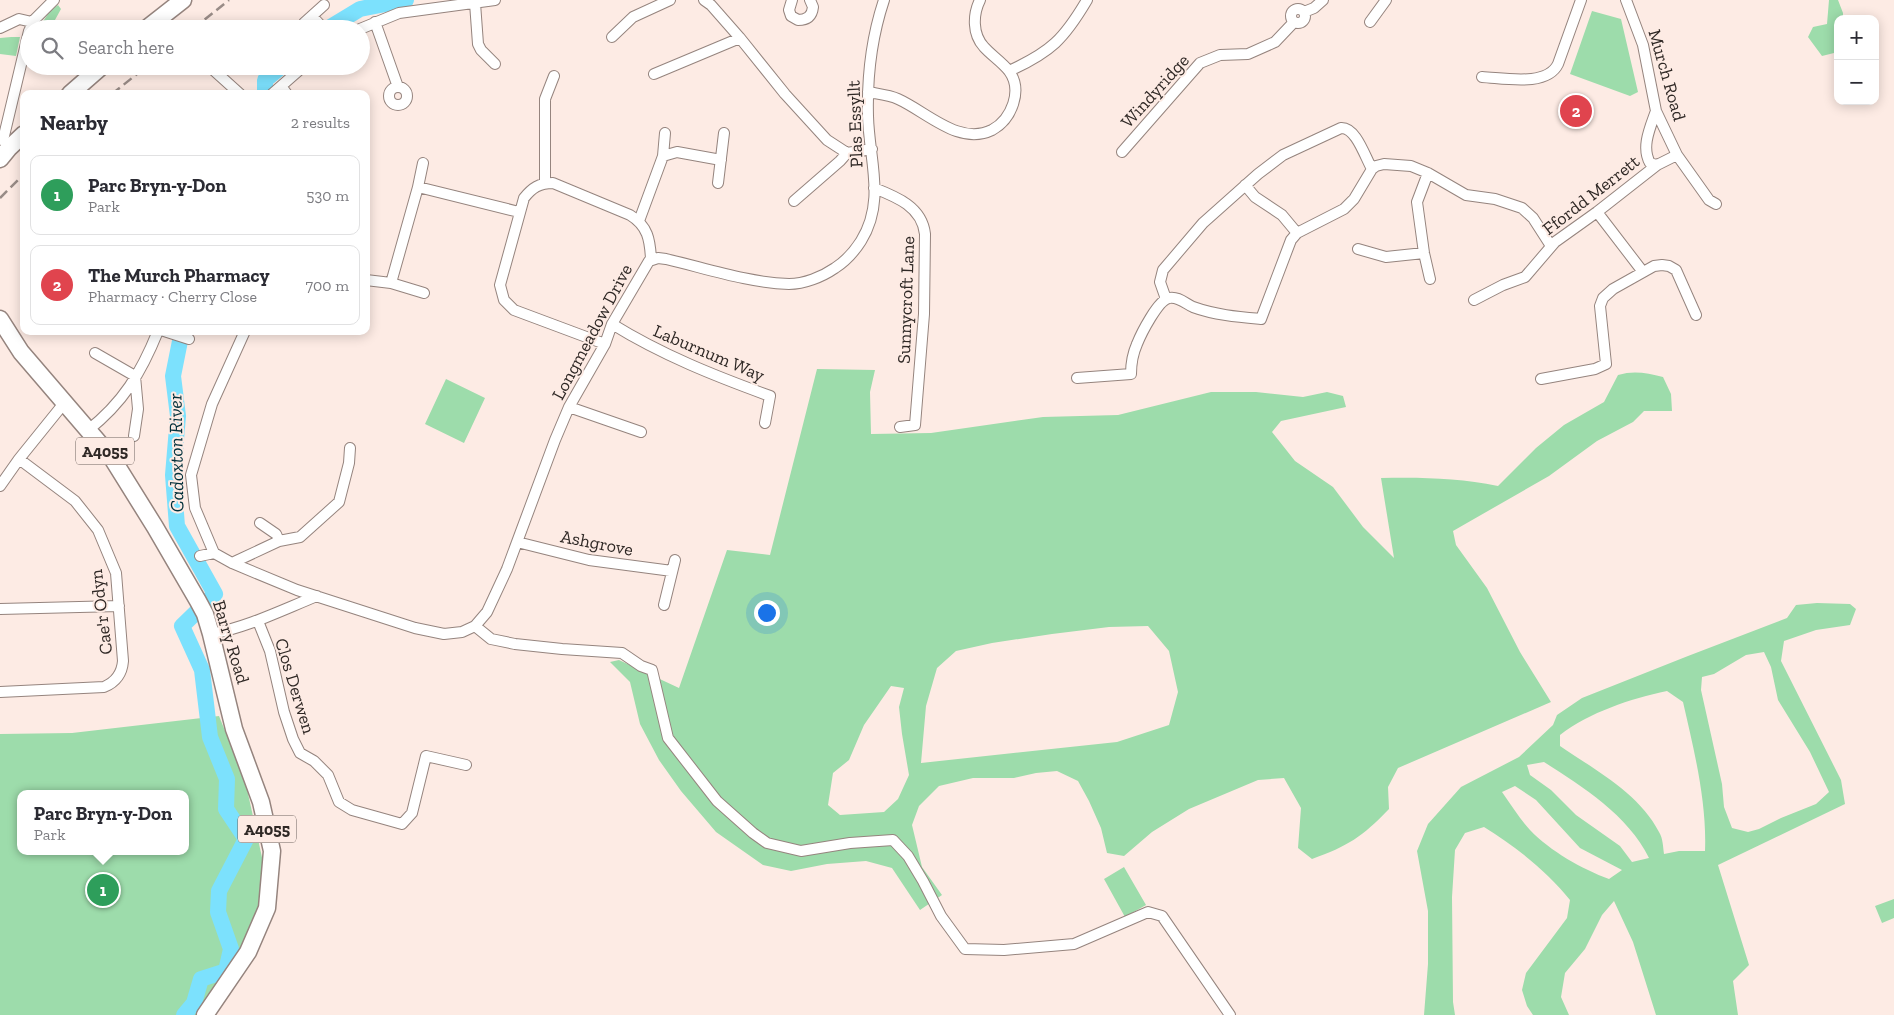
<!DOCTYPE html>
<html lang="en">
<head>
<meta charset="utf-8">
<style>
	body { margin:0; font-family:"Zilla Slab",serif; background:#f2f2f3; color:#2b2b33 }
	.controls { position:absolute; right:15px; top:15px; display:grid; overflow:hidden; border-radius:10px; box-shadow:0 2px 12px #0003 }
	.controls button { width:45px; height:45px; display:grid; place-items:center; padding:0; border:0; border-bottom:1px solid #e1e1e2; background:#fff; color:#2b2b33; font:25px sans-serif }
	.you { position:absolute; left:766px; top:612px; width:18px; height:18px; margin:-12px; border:4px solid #fff; border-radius:50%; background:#1a73e8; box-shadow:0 0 0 8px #1a73e833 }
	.badge { display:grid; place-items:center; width:32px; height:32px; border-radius:50%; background:#b02766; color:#fff; font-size:16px; font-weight:700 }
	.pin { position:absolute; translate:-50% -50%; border:2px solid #fff; box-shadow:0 1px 5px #0006 }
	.popup { position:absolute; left:17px; top:790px; width:172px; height:65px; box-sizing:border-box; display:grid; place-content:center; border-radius:10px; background:#fff; filter:drop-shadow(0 1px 4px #0005); font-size:16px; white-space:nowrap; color:#7c7c81 }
	.popup b { font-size:19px; color:#2b2b33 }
	.popup::after { content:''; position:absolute; left:50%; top:100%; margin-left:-10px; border:10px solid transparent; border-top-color:#fff }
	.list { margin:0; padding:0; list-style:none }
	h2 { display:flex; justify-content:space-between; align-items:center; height:65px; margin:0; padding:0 20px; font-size:21px }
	h2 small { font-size:16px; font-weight:400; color:#7c7c81 }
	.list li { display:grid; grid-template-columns:32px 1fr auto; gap:15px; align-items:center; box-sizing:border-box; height:80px; margin:0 10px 10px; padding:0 10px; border:1px solid #e1e1e2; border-radius:10px }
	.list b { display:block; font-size:19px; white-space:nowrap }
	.list p { margin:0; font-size:16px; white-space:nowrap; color:#7c7c81 }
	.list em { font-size:16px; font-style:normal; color:#7c7c81 }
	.icon { flex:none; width:28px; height:28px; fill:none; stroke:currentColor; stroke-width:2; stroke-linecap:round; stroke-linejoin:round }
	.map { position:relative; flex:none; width:1894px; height:1015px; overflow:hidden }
	.search { position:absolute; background:#fff; box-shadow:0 2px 12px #0003; left:20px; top:20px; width:350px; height:55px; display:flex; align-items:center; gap:12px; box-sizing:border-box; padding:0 18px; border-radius:28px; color:#7c7c81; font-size:19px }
	.panel { position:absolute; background:#fff; box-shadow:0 2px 12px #0003; left:20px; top:90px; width:350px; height:245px; border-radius:10px }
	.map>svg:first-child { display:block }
	.green { fill:#9ddcab; fill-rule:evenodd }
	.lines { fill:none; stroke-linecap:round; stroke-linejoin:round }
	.river { stroke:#7ce1fd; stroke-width:16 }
	.minor-casing { stroke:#95847e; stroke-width:12 }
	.primary-casing { stroke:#95847e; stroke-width:19 }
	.minor { stroke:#fff; stroke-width:10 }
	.primary { stroke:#fff; stroke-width:16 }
	.rail { stroke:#998c87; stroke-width:2.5; stroke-dasharray:10 5; stroke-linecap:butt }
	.labels { text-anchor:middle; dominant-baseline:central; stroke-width:4; stroke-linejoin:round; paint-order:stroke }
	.shield { fill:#fdebe4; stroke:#6d625e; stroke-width:1 }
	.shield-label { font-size:16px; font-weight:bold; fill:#2f2825 }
	.street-label { font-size:18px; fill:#2f2825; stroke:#fdebe4 }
	.water-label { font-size:19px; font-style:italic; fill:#002f3a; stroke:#fdebe4 }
</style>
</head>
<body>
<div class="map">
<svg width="1894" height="1015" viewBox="0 0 1894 1015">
	<rect width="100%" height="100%" fill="#fdebe4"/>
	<path class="green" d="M 1829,0 L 1838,0 L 1843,13 L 1843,19 L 1838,19 L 1838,52 L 1822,56 L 1808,37 L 1813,27 L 1827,24 Z
		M 58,5 L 61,9 L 50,29 L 38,29 L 50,11 Z
		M 1592,11 L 1621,19 L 1638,92 L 1630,96 L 1570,74 Z
		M 11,37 L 20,37 L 16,56 L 0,54 L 0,38 Z
		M 817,369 L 875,370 L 870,392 L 871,434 L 931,433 L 1043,417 L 1118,415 L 1211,392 L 1256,392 L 1303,397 L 1327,392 L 1343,396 L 1346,407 L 1281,421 L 1272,432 L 1295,461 L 1333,487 L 1363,527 L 1394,558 L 1381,478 C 1421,477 1459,478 1498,486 L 1536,448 L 1564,425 L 1604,402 L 1618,375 C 1634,370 1647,373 1663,377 L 1671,394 L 1672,411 L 1644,411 L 1633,422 L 1597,441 L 1549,476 L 1453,531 L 1456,545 L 1487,588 L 1520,652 L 1551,702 L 1398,768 L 1388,787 L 1389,809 C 1362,837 1348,846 1312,859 L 1298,848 L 1301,808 L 1284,778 L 1258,780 L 1189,809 L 1152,832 L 1124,856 L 1107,853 L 1101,828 L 1089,801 L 1078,781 L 1057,771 L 1036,773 L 1014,778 L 973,778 L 939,786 L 919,806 L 912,825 L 922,867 L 942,895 L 920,910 L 892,868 L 866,861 L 827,864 L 791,871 L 763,865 L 716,832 L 681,791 L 659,760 L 640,724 L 630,682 L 610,662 L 619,660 L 679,688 L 727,550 L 770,555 ZM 1148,626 L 1169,651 L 1178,692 L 1169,725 L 1117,742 L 921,763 L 926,706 L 937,668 L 956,651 L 992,643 L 1052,634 L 1109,627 ZM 891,686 L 904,688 L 899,707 L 902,734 L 909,775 L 898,799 L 884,812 L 840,815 L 828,805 L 833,773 L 849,760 L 864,725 Z
		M 446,379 L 485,398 L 464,443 L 425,424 Z
		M 1817,603 L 1850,604 L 1856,609 L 1850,625 L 1816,630 L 1784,641 L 1781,661 L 1841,780 L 1845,804 L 1718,865 L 1749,965 L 1733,981 L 1738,1015 L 1656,1015 L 1633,942 L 1614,901 L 1602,915 L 1585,949 L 1565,973 L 1561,997 L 1569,1015 L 1533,1015 L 1527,1006 L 1522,990 L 1526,973 L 1567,918 L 1570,900 C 1547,871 1515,846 1484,827 L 1465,833 L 1455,850 L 1452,897 L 1453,1002 L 1455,1015 L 1424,1015 L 1428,964 L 1428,911 L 1417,851 L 1428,824 L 1461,787 L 1519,757 L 1553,725 L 1557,715 L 1582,698 L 1688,656 L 1787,618 L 1796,605 ZM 1764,652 L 1771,667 L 1778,700 L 1810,752 L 1829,792 L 1816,804 L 1781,818 L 1759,829 L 1748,832 L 1732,828 L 1724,807 L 1722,784 L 1701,690 L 1702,677 L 1714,674 L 1746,655 ZM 1667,691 L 1683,702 C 1694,750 1707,802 1705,851 L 1679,851 L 1664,854 C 1663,847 1663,838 1659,832 C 1639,793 1595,770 1560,746 L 1560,735 C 1590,712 1630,699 1667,691 ZM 1544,762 C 1583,787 1628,815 1649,858 L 1632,862 L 1620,846 L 1576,815 L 1551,790 L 1530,775 L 1527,765 ZM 1515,786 L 1536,800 L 1580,848 L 1622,870 L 1609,879 C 1582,869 1550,851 1530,830 C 1520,819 1511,805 1502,792 Z
		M 219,716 L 245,780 L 265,871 L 255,933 L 199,1015 L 0,1015 L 0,734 L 72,733 ZM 21,794 L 186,794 L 186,851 L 21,851 Z
		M 1124,867 L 1146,905 L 1125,917 L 1104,879 Z
		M 1894,899 L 1894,918 L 1882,923 L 1875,906 Z"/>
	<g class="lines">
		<path class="river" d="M 327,29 L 360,9 L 406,0
			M 265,94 L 265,80 L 282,66
			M 182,331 L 173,376 L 178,416 L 173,475 L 177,526 L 215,594 L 182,626 L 202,670 L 210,737 L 227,779 L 226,809 L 246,839 L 219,891 L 218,912 L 231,949 L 226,971 L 201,979 L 194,1003 L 184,1015"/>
		<defs>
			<path id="minor" d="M 704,0 L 711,5 L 740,38 L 785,94 L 827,140 L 847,153 L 872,149
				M 792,0 L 789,10 L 791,16 L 798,20 C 807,20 812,16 813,7 L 810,0
				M 1626,0 L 1643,45 L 1656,111 L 1677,155 L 1709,200 L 1716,204
				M 475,3 L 478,44 L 481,50 L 495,64
				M1291 16a7 7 0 1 1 14 0a7 7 0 1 1-14 0Z
				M 1304,12 L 1314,8 L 1323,0
				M 312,16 L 324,29
				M 375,22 L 398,87
				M 1370,22 L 1386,0
				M 304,23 L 324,5
				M 0,28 L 19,19 L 32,22
				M 30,29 L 32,22 L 54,0
				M 360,29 L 399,13 L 495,0
				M 612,37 L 633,17 L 670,0
				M 209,66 L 240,94
				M 1009,71 C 1051,52 1064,39 1087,0
				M 654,74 L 740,38
				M 1482,77 C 1504,78 1547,87 1558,64 L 1581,0
				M 281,86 L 287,94
				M389 96a9 9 0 1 1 18 0a9 9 0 1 1-18 0Z
				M 868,92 C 878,94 889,95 898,99 C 927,112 959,146 992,130 C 1012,119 1023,90 1009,71 C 1002,62 991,55 984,47 C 972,34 973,14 980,0
				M 272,94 L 304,66
				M 1656,111 C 1650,128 1641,147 1650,163 L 1657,165 L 1677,155
				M 9,148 L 3,140 L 29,31
				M 1122,152 L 1200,63 L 1220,55 L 1248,54 L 1275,42 L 1294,22
				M 663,156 L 665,133
				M 1428,173 L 1417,202 L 1424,253 L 1430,279
				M 545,183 L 545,99 L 554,76
				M 718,183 L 724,133
				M 1245,185 L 1255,197 L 1282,215 L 1297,233
				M 418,187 L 423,163
				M 874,188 C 897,197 922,207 925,234 L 924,314 L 915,425 L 900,427
				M 794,201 L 840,161 L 847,153
				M 1597,212 L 1643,272
				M 639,221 L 663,156 L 677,152 L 721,160
				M 1358,249 L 1386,257 L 1424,253
				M 366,280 L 391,283 L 424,293
				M 391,283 L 418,187 L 519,212
				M 1166,299 L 1160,282 L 1163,270 L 1203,223 L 1258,174 L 1283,155 L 1341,128 C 1356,127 1365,157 1372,169
				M 1474,300 L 1503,285 L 1525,277 L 1555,242 L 1597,212 L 1657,165
				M 612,324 C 662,355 715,376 770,396 L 765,423
				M 164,331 L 189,339
				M 605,344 L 514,310 L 504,300 L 500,285 L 524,198 C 532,188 539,183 553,183 L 630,215 C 648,226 650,240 651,259
				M 95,353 L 135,376 L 138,409 L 134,436
				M 1077,378 L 1131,374 C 1131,365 1133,353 1137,344 C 1141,334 1158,300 1169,298 C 1178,296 1186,304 1193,307 C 1215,315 1239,317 1261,319 L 1291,240 L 1297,233 L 1344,209 L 1354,199 L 1372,169 L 1376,166 L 1384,164 L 1411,166 L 1428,173 L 1466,195 L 1495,199 L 1522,208 L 1533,218 L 1551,246
				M 1541,379 L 1595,369 L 1606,364 L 1600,306 L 1603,298 L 1613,289 L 1654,266 L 1662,265 L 1669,266 L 1676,270 L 1696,315
				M 569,407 L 641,432
				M 87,431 C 123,403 141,373 158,331
				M 0,486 L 19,459 L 65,402
				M 260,523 L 276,534 L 279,541
				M 517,542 L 589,560 L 672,571
				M 214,553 L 195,508 L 191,475 L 212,404 L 245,331
				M 200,556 L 214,553 L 232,563 L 297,590 L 415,628 L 444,634 L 462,632 L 475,626 L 487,612 L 507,569 L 555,440 L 569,407 L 605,344 L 612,324 L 649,261 L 658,258 L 666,259 C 705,268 749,283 789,284 C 804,284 822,277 835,268 C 846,261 854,252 861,241 C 886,201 869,160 868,116 C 867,78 872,36 884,0
				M 232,563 L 279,541 L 300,537 L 339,502 L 349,463 L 350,448
				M 664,605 L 675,560
				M 0,609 L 119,606
				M 258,621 L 270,651 L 284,712 L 293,739 L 300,753 L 314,761 L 328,775 L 339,802 L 352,810 L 402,824 L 412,813 L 426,756 L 466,765
				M 475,626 L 491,639 L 515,644 L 562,649 L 622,653 L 641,666 L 652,670 L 668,738 L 717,801 L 753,833 L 767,843 L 801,851 L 850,843 L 893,840 L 908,856 L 923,881 L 941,916 L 965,949 L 1004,950 L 1074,944 L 1148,912 L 1162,916 L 1230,1015
				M 211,634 C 248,627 282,610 317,596
				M 0,692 L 104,687 C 116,682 122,674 123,661 L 116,573 L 98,530 L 75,501 L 19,459"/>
			<path id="primary" d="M 146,29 L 183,0
				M 70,94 L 102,66
				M 0,159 L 9,148 L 24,134
				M 0,319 L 21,352 L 112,458 L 155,527 L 198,601 L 205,614 L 211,634 L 234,729 L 261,802 L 272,851 L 267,908 L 248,952 L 205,1015"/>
		</defs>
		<use href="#minor" class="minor-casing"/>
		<use href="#primary" class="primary-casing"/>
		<use href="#minor" class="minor"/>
		<use href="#primary" class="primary"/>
		<path class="rail" d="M 193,29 L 229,0
			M 112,94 L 147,66
			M 0,198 L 24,174"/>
	</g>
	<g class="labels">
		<g class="shield">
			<rect x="76" y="437.5" width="58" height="27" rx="4"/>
			<rect x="238" y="815.5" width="58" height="27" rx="4"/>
		</g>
		<g class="shield-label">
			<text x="105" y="451">A4055</text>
			<text x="267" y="829">A4055</text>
		</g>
		<g class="street-label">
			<text transform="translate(1667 75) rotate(74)">Murch Road</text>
			<text transform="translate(1155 91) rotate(-48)">Windyridge</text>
			<text transform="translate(855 124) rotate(-92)">Plas Essyllt</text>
			<text transform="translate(1591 195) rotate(-38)">Ffordd Merrett</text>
			<text transform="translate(906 300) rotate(-88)">Sunnycroft Lane</text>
			<text transform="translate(592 332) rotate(-62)">Longmeadow Drive</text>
			<text transform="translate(709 353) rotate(23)">Laburnum Way</text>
			<text transform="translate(597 543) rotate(11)">Ashgrove</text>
			<text transform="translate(101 612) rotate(-97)">Cae'r Odyn</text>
			<text transform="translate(231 642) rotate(73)">Barry Road</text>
			<text transform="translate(295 686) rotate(73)">Clos Derwen</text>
		</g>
		<g class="water-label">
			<text transform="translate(176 453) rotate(-91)">Cadoxton River</text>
		</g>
	</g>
</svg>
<div class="controls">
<button>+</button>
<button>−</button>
</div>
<div class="you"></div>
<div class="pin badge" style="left:103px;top:890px;background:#2e9e5b">1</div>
<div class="popup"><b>Parc Bryn-y-Don</b>Park</div>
<div class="pin badge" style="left:1576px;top:111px;background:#e0444e">2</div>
<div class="search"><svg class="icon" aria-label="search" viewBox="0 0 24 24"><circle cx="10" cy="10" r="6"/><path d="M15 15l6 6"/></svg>Search here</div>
<section class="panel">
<h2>Nearby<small>2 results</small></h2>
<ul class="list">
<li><span class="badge" style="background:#2e9e5b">1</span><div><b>Parc Bryn-y-Don</b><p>Park</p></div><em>530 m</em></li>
<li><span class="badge" style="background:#e0444e">2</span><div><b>The Murch Pharmacy</b><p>Pharmacy · Cherry Close</p></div><em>700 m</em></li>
</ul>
</section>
</div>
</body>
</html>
